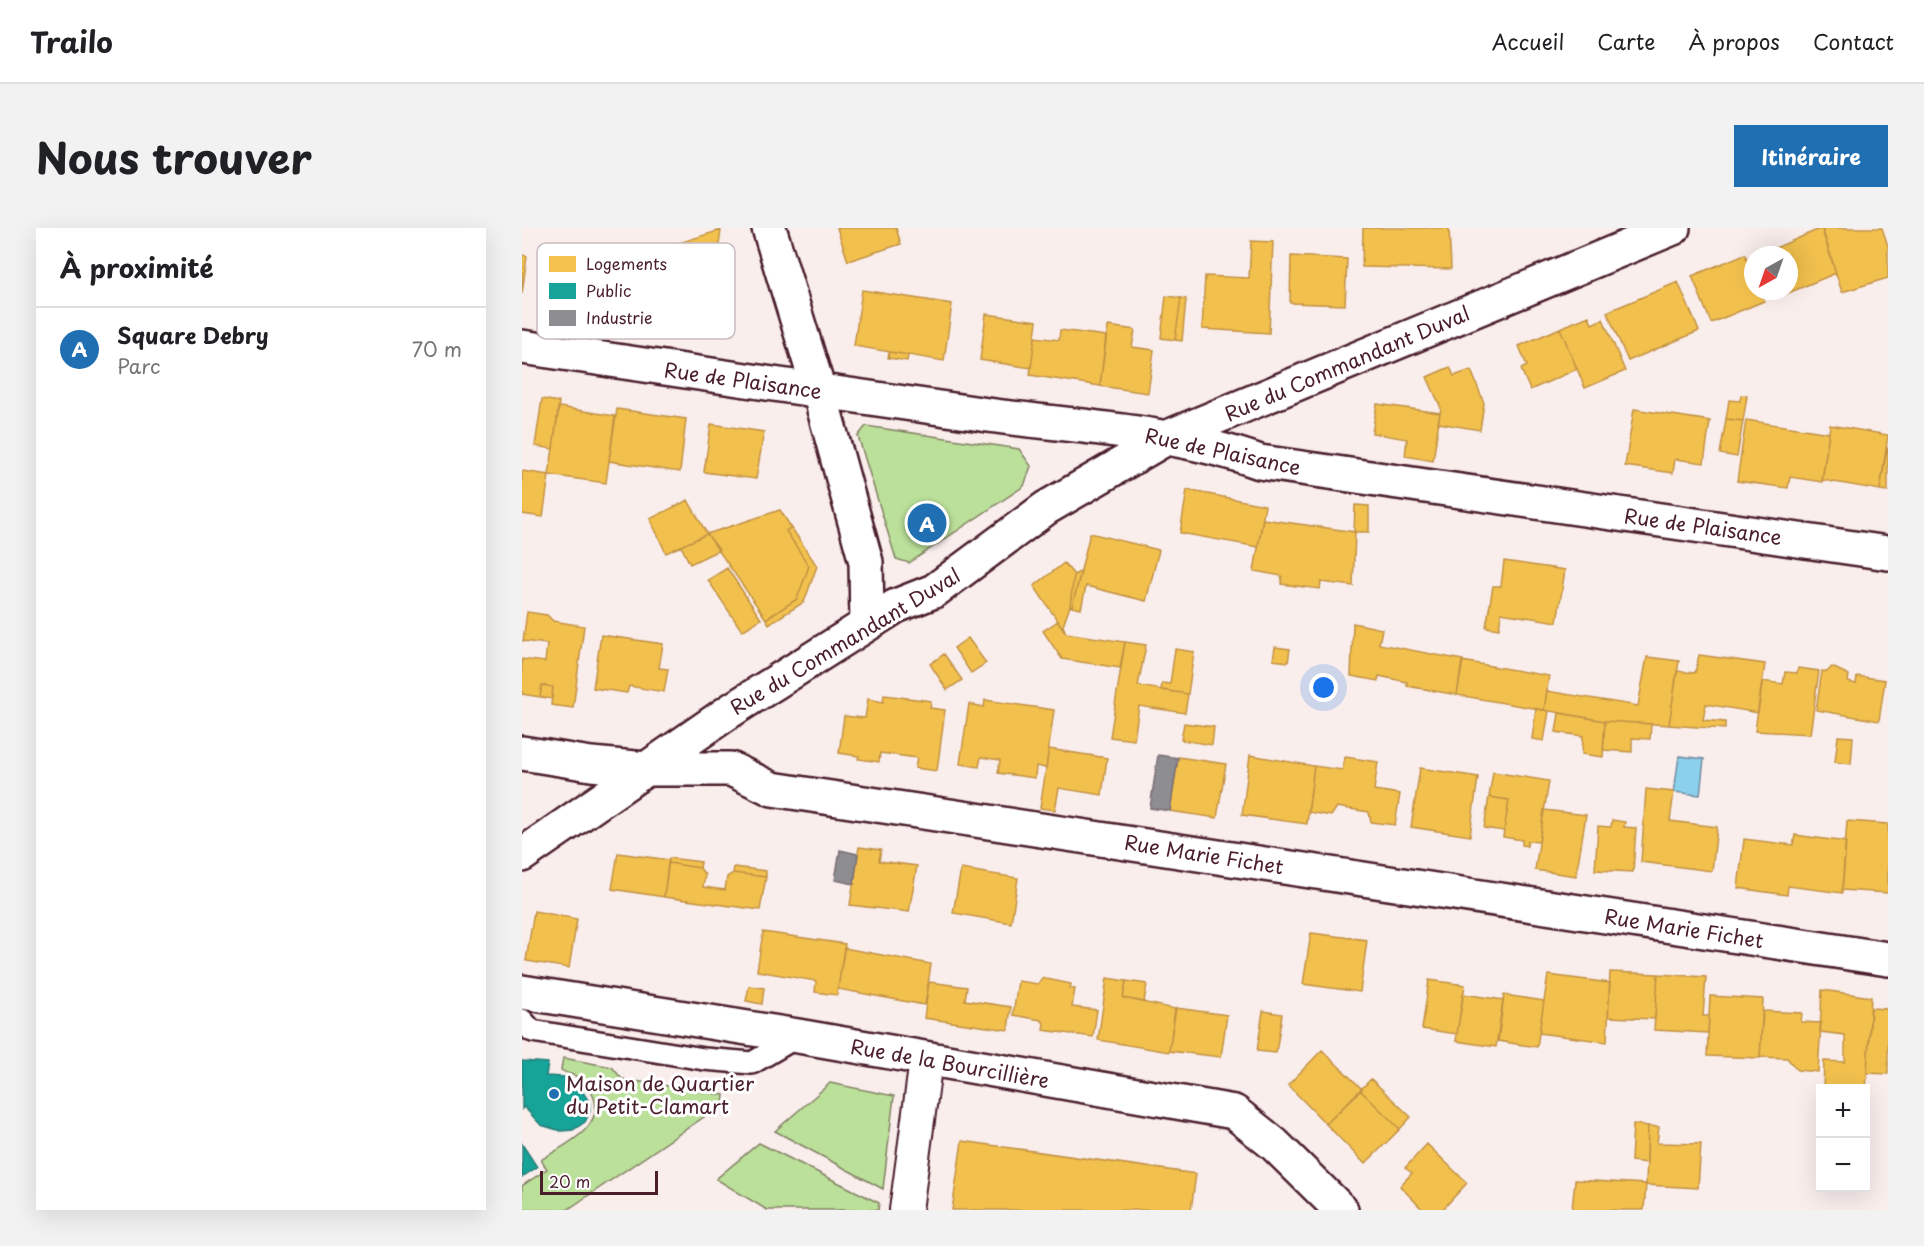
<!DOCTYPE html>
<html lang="fr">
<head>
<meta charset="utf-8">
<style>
	body { margin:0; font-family:"Playpen Sans",sans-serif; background:#f2f2f2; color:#202124 }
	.controls { position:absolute; right:18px; bottom:18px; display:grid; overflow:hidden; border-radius:0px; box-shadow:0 6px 24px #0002 }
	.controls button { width:54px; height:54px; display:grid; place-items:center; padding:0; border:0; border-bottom:2px solid #e0e0e0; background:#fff; color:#202124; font:30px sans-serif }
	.compass { position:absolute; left:1222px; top:18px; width:54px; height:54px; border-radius:50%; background:#fff; box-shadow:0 6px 24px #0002; rotate:220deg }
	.scale { position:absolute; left:18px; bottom:15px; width:118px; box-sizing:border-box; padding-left:6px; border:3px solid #4a1f2b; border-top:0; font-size:16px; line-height:21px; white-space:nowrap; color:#4a1f2b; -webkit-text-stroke:4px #fff; paint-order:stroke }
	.you { position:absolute; left:802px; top:460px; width:21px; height:21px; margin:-15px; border:4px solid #fff; border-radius:50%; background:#1a73e8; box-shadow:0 0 0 9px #1a73e833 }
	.badge { display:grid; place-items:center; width:39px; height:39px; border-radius:50%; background:#1f6fb2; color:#fff; font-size:20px; font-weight:700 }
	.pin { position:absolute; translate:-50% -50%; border:3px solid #fff; box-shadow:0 2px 6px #0006 }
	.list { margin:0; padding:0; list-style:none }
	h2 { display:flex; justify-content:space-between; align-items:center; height:78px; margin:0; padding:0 24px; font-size:26px }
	h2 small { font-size:20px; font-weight:400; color:#757577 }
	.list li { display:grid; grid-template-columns:39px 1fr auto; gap:18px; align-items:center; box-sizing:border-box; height:84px; padding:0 24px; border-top:2px solid #e0e0e0 }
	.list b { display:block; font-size:22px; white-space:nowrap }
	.list p { margin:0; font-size:20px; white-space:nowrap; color:#757577 }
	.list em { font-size:20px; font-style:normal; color:#757577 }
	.map { position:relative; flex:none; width:1366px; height:982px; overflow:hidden; border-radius:0px }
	header { display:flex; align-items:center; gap:36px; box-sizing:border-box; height:84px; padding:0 30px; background:#fff; border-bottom:2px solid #e0e0e0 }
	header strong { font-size:28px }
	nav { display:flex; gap:33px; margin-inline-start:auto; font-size:21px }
	.intro { display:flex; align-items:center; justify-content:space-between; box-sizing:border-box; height:144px; padding:0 36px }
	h1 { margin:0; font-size:42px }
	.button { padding:15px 27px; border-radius:0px; background:#1f6fb2; color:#fff; font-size:21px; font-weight:700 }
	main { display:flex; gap:36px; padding:0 36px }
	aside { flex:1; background:#fff; border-radius:0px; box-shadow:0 6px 24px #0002 }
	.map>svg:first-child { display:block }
	.green { fill:#bbe09a; stroke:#828062; stroke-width:1.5 }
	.water { fill:#8bd1ec; stroke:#718a9f; stroke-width:1.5 }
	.homes { fill:#f2c14e; stroke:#c09044; stroke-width:1.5 }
	.public { fill:#17a398; stroke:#267b77; stroke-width:1.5 }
	.industry { fill:#8d8d92; stroke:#796c73; stroke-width:1.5 }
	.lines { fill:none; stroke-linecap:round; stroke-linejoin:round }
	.service-casing { stroke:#4a1f2b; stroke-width:26 }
	.pedestrian-casing { stroke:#4a1f2b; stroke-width:36 }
	.minor-casing { stroke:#4a1f2b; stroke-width:38 }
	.service { stroke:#fff; stroke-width:21 }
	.pedestrian { stroke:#fff; stroke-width:32 }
	.minor { stroke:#fff; stroke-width:33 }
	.poi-dot { fill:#1f6fb2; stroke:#fff; stroke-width:2 }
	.labels { text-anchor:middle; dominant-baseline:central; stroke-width:6; stroke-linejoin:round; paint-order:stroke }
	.street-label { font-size:20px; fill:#4a1f2b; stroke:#fff }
	.poi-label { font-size:20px; fill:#4a1f2b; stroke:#fff; text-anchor:start }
	.key { fill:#fff; stroke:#c9bcbf; stroke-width:1.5 }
	.key-label { font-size:16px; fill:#4a1f2b }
</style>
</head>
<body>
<header>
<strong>Trailo</strong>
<nav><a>Accueil</a><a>Carte</a><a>À propos</a><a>Contact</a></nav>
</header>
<div class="intro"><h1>Nous trouver</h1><a class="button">Itinéraire</a></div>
<main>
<aside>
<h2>À proximité<small></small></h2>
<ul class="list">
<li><span class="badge">A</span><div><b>Square Debry</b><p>Parc</p></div><em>70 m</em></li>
</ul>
</aside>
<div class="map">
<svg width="1366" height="982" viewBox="0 0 1366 982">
	<rect width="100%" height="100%" fill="#faeeed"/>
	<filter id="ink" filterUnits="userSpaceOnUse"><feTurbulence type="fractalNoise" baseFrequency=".0167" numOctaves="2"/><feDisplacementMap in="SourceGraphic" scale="12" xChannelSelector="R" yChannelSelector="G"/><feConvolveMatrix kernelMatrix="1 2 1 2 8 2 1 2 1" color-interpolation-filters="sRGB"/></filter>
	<g filter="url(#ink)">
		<path class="green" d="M 344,198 L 497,221 L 509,238 L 502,258 L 387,335 L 374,331 L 336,208 Z
			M 41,830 L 90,839 L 100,851 L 202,867 L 201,876 L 45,982 L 0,982 L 0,958 L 25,941 L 19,932 C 40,918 82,901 72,870 C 70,863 66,855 60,851 C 54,847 45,846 39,842 Z
			M 308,855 L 372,868 L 361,961 L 253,903 Z
			M 237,915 L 357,975 L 356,982 L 245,982 L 194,951 Z"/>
		<path class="water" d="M 1157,528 L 1182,531 L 1178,567 L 1152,564 Z"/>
		<path class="homes" d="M 315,0 L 374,0 L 379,16 L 326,33 Z
			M 841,0 L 927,0 L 929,41 L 840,39 Z
			M 1300,0 L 1314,45 L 1264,66 L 1263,63 L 1267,63 L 1267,27 L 1248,27 L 1246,23 Z
			M 1305,0 L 1360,0 L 1366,18 L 1366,50 L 1320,64 L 1300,2 Z
			M 199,2 L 189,82 L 130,74 L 137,21 Z
			M 729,13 L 751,14 L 747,105 L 680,101 L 683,48 L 727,50 Z
			M 1223,26 L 1231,45 L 1231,63 L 1238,63 L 1242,73 L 1189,95 L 1170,48 Z
			M 0,27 L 5,28 L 0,66 Z
			M 769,28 L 825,31 L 823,77 L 768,75 Z
			M 1156,54 L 1177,103 L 1106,133 L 1085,84 Z
			M 340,62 L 430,76 L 422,133 L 332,118 Z
			M 644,68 L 659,70 L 653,112 L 639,110 Z
			M 659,70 L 664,71 L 660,113 L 653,112 Z
			M 464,86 L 515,93 L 509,140 L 458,132 Z
			M 1067,88 L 1070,96 L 1081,91 L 1103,143 L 1063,160 L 1038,100 Z
			M 586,98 L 613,102 L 610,119 L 632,122 L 626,165 L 578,158 Z
			M 1038,100 L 1055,141 L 1008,162 L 999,141 L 1005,138 L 997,118 Z
			M 538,102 L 584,108 L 578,158 L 508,147 L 513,109 L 537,112 Z
			M 367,124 L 386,127 L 385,133 L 366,130 Z
			M 928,139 L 932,148 L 949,142 L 962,175 L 958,202 L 916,195 L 919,180 L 905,149 Z
			M 1219,167 L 1225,168 L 1221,193 L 1204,191 L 1207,172 L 1218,173 Z
			M 20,171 L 37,174 L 31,221 L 13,218 Z
			M 855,176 L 918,185 L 911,233 L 883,228 L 885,211 L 850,205 Z
			M 37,179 L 93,188 L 84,255 L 27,247 Z
			M 95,181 L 164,191 L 158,244 L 87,233 Z
			M 1112,181 L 1188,193 L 1182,235 L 1153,231 L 1151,245 L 1103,238 Z
			M 1204,191 L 1221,193 L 1215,229 L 1198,226 Z
			M 1224,192 L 1307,205 L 1300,254 L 1268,249 L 1266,260 L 1215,253 Z
			M 189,196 L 242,204 L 234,251 L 182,244 Z
			M 1308,197 L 1366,207 L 1358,262 L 1300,252 Z
			M 1365,220 L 1366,220 L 1366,263 L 1358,262 Z
			M 0,243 L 27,247 L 21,289 L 0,286 Z
			M 665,262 L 743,277 L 736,319 L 658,305 Z
			M 166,272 L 185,306 L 144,325 L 128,291 Z
			M 833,277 L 847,278 L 847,304 L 832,304 Z
			M 258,282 L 269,299 L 264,303 L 287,338 L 275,371 L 244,391 L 185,306 Z
			M 741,291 L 833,304 L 831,358 L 799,354 L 798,361 L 759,356 L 760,348 L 732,343 Z
			M 269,299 L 295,338 L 282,374 L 247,396 L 244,391 L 275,371 L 287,338 L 264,303 Z
			M 568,305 L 637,322 L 624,373 L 564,358 L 559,381 L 550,379 Z
			M 185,306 L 197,322 L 168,336 L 159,318 Z
			M 982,333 L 1043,342 L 1035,394 L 979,385 L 977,401 L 964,399 L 971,358 L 979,358 Z
			M 542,335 L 552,347 L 548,378 L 541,398 L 544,405 L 512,358 Z
			M 205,340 L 239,391 L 220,403 L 186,352 Z
			M 559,343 L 550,379 L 548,378 L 552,347 Z
			M 5,384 L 25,387 L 31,393 L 62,398 L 51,480 L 29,477 L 31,459 L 20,457 L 18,469 L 0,466 L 0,431 L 23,434 L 25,416 L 1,413 Z
			M 536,393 L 544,405 L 603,414 L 598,440 L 540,431 L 521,403 Z
			M 831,395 L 860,401 L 857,416 L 941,432 L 935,467 L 885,458 L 885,454 L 857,448 L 856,453 L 829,448 Z
			M 79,407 L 141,416 L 137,440 L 146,441 L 142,464 L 107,458 L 105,465 L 71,460 Z
			M 446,410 L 464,435 L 449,445 L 432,420 Z
			M 603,414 L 624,417 L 616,458 L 666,466 L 663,485 L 617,478 L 612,512 L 588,509 Z
			M 753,419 L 768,421 L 766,434 L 751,432 Z
			M 653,421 L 672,424 L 666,466 L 639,462 L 640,455 L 648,456 Z
			M 422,426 L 440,452 L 425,462 L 408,436 Z
			M 1177,427 L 1243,436 L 1236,485 L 1184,476 L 1181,492 L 1203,494 L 1203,501 L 1147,497 L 1155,443 L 1173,445 Z
			M 1125,429 L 1157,433 L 1147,497 L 1083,493 L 1022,482 L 1025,463 L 1116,478 Z
			M 940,433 L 1027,448 L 1022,482 L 935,467 Z
			M 1310,439 L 1327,447 L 1326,454 L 1334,456 L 1335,448 L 1363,452 L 1357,493 L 1294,482 L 1300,443 L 1305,444 Z
			M 1276,440 L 1297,443 L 1288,506 L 1233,503 L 1240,453 L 1261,456 L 1263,444 L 1275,445 Z
			M 20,457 L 31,459 L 30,471 L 18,469 Z
			M 362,467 L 409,473 L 408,480 L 423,482 L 415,543 L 393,540 L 395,530 L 358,525 L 357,534 L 336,531 L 337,528 L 317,525 L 322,488 L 343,490 L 346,471 L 361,474 Z
			M 463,472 L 532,482 L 524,540 L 514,538 L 513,550 L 476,545 L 478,532 L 459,529 L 457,539 L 438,536 L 447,476 L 462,479 Z
			M 1014,481 L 1027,483 L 1022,513 L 1010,511 Z
			M 1037,485 L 1083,493 L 1081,529 L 1060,526 L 1061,508 L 1034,504 Z
			M 1083,493 L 1129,496 L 1128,511 L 1110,510 L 1110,524 L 1081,522 Z
			M 662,495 L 692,499 L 690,517 L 659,512 Z
			M 1316,508 L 1331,509 L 1329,536 L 1313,534 Z
			M 527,521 L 585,530 L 580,567 L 537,560 L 533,582 L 518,580 Z
			M 728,527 L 792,538 L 785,596 L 720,587 Z
			M 656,529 L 704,536 L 695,590 L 648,583 Z
			M 823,529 L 856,534 L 852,562 L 878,566 L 873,597 L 849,594 L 847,584 L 815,579 L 809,588 L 786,584 L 792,538 L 820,542 Z
			M 898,540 L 956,549 L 948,608 L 889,599 Z
			M 971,544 L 1027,553 L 1017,614 L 1006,613 L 1005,618 L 1000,617 L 1000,612 L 981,609 L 987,572 L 967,569 Z
			M 1124,561 L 1152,564 L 1148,593 L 1195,599 L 1190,643 L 1119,634 Z
			M 967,569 L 987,572 L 982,603 L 962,600 Z
			M 1022,582 L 1064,587 L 1054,648 L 1013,642 Z
			M 1090,592 L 1103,594 L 1102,599 L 1114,600 L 1111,644 L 1073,642 L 1076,598 L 1089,599 Z
			M 1325,593 L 1366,596 L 1366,665 L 1320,662 Z
			M 1273,607 L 1324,614 L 1320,665 L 1266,658 L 1265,667 L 1216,660 L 1222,611 L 1271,617 Z
			M 337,619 L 359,622 L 357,633 L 395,638 L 387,684 L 328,677 Z
			M 96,625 L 147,632 L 142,669 L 90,661 Z
			M 147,630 L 179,634 L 178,640 L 146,635 Z
			M 146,635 L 178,640 L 183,647 L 181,659 L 203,662 L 205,649 L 211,645 L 244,649 L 238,682 L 142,669 Z
			M 212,639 L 244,643 L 244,649 L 211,645 Z
			M 439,641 L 496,650 L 489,695 L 431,685 Z
			M 12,683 L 55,691 L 47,740 L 4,733 Z
			M 241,704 L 323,716 L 315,767 L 293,764 L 294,753 L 235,743 Z
			M 789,705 L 845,712 L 838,764 L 781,756 Z
			M 322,720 L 409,736 L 403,777 L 316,761 Z
			M 1088,744 L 1136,746 L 1133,791 L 1086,789 Z
			M 1136,746 L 1184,749 L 1181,788 L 1187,788 L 1186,805 L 1132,802 Z
			M 1026,747 L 1088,755 L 1085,814 L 1017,805 Z
			M 520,750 L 549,756 L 548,761 L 553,761 L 550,779 L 575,782 L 571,809 L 521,802 L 522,795 L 519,792 L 491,787 L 496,753 L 516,756 Z
			M 585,750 L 604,753 L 601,770 L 653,781 L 647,824 L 576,812 Z
			M 907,752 L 943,757 L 935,806 L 900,801 Z
			M 604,753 L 625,756 L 622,774 L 601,770 Z
			M 407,754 L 445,759 L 443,772 L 489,779 L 486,802 L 402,790 Z
			M 227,758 L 242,760 L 240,776 L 224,773 Z
			M 1300,762 L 1349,769 L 1344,866 L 1344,860 L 1301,860 L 1302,833 L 1323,834 L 1323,807 L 1298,804 Z
			M 941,766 L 981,772 L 974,819 L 934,813 Z
			M 982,767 L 1022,773 L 1015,819 L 976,813 Z
			M 1188,768 L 1241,771 L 1238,830 L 1185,828 Z
			M 654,780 L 705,787 L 699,829 L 647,823 Z
			M 1349,780 L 1366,781 L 1366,846 L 1345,845 Z
			M 741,783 L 760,786 L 754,825 L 735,823 Z
			M 1241,783 L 1280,785 L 1279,794 L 1299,795 L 1296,844 L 1275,842 L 1265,830 L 1238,829 Z
			M 800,822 L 840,861 L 804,896 L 766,857 Z
			M 849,851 L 889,889 L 878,901 L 838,862 Z
			M 838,862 L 878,901 L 843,936 L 804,896 Z
			M 1111,896 L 1126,898 L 1125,935 L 1109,933 Z
			M 1126,898 L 1137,899 L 1135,915 L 1179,916 L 1176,960 L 1124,957 Z
			M 440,913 L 674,946 L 669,982 L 430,982 Z
			M 905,916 L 945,955 L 920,982 L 901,982 L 878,958 L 890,945 L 883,940 Z
			M 1053,952 L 1124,956 L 1122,982 L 1050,982 Z"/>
		<path class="public" d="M 0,833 L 26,835 L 24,848 L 42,849 L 55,855 L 68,875 L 68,884 L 63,894 L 51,902 L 39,903 L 19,897 L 2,879 L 0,881 Z
			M 0,916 L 15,939 L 0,949 Z"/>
		<path class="industry" d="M 636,527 L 656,530 L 648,583 L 628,580 Z
			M 318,622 L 336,626 L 332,656 L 313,652 Z"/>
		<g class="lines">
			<defs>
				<path id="service" d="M 0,792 L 10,803 L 182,831 L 230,835 L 276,808"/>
				<path id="pedestrian" d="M 384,982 L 404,832"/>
				<path id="minor" d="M 247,0 L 297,163 L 344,334 L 345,396
					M 0,119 C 155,142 311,165 466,187 C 557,199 651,203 738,234 L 1366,325
					M 0,525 L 69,536 L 124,541 L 209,541 L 250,561 L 1366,731
					M 0,627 L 208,483 L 374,378 L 412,363 L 524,280 L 646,209 L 1151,0
					M 0,764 L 276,808 L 712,884 L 752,916 L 819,982"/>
			</defs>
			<use href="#service" class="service-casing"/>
			<use href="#pedestrian" class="pedestrian-casing"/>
			<use href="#minor" class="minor-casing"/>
			<use href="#service" class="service"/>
			<use href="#pedestrian" class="pedestrian"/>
			<use href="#minor" class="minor"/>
		</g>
	</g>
	<circle class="poi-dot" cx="32" cy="866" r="6"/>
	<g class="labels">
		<g class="street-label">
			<text transform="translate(825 135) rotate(-23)">Rue du Commandant Duval</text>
			<text transform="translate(221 152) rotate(8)">Rue de Plaisance</text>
			<text transform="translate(701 223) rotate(12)">Rue de Plaisance</text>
			<text transform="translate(1181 298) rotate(8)">Rue de Plaisance</text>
			<text transform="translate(323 413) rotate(-31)">Rue du Commandant Duval</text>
			<text transform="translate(682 626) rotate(9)">Rue Marie Fichet</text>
			<text transform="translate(1162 700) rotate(9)">Rue Marie Fichet</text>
			<text transform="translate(428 835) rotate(10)">Rue de la Bourcillière</text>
		</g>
		<g class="poi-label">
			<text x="44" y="855">Maison de Quartier<tspan x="44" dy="23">du Petit-Clamart</tspan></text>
		</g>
	</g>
	<rect x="15" y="15" width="198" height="96" rx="9" class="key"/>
	<rect x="27" y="28" width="27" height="16" fill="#f2c14e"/>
	<rect x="27" y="55" width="27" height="16" fill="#17a398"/>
	<rect x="27" y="82" width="27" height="16" fill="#8d8d92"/>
	<g class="key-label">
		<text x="64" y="42">Logements</text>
		<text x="64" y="69">Public</text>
		<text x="64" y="96">Industrie</text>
	</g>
</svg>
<div class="controls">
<button>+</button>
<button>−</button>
</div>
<svg class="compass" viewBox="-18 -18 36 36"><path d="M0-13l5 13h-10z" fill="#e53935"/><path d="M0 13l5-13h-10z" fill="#757577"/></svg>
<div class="scale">20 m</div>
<div class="you"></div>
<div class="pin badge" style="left:405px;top:295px">A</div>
</div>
</main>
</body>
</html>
